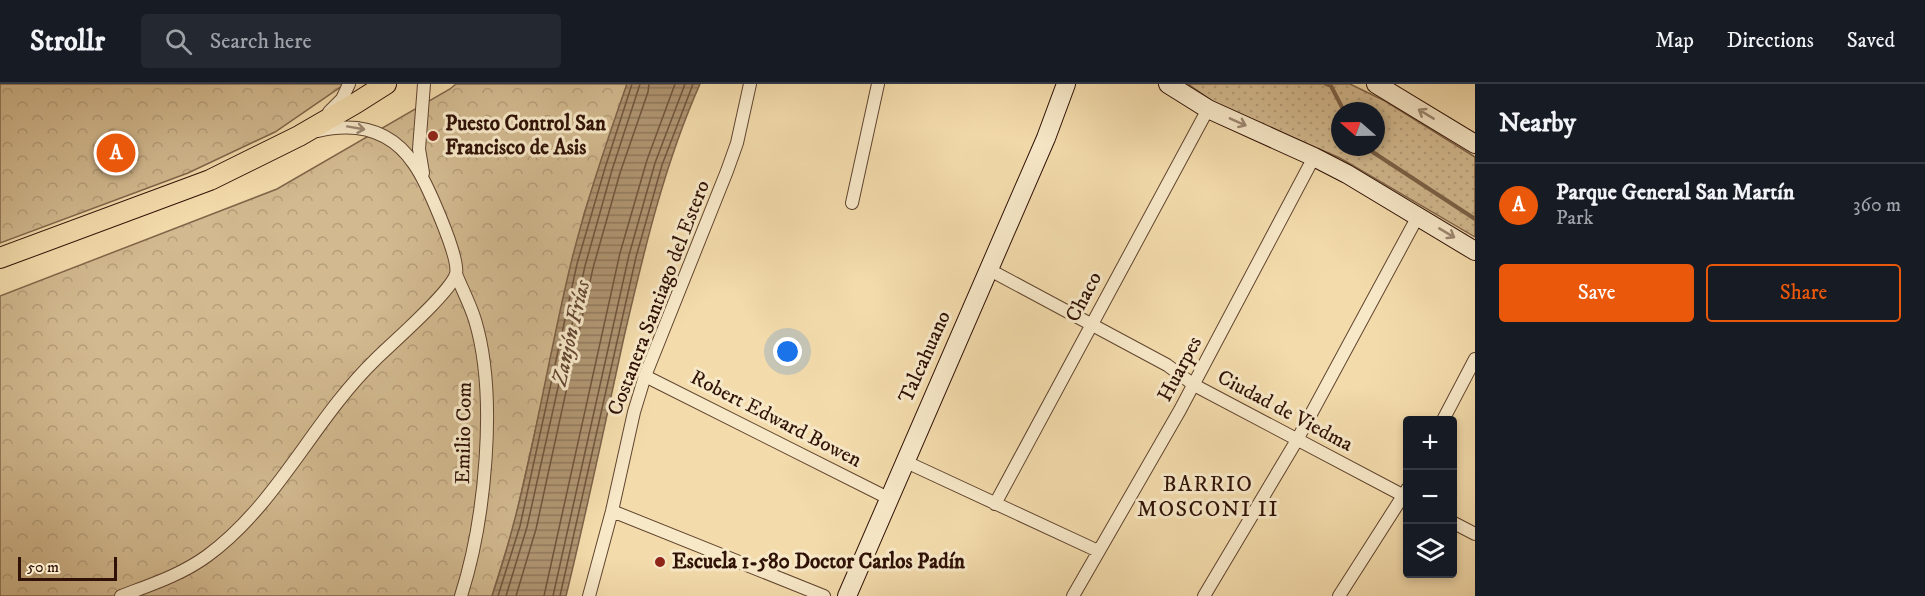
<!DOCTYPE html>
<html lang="en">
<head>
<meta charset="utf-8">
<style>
	body { margin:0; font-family:"IM FELL DW Pica",serif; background:#242831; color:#f1f3f6 }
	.controls { position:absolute; right:18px; bottom:18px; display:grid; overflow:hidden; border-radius:6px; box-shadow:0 3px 9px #0003 }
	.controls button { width:54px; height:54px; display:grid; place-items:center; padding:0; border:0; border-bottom:2px solid #363941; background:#171b24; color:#f1f3f6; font:30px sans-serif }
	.compass { position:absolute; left:1331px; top:18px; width:54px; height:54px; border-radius:50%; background:#171b24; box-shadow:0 3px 9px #0003; rotate:290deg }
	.scale { position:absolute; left:18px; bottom:15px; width:99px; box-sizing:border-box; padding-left:6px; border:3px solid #2f1106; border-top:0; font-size:16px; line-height:21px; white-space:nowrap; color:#2f1106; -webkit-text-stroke:4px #f7e8c8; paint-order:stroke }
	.you { position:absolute; left:788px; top:268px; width:21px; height:21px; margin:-15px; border:4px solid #fff; border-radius:50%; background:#1a73e8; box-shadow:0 0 0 9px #1a73e833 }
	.badge { display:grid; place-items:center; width:39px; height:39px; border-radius:50%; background:#ea580c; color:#fff; font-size:20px; font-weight:700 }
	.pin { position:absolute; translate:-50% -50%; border:3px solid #fff; box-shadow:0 2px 6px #0006 }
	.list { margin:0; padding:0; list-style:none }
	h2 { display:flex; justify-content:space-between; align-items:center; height:78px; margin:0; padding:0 24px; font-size:26px }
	h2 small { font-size:20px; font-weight:400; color:#9ea1a6 }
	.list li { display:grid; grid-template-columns:39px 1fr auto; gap:18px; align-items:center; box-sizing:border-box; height:84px; padding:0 24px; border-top:2px solid #363941 }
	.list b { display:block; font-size:22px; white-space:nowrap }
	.list p { margin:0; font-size:20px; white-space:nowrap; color:#9ea1a6 }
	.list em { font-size:20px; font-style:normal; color:#9ea1a6 }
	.actions { display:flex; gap:12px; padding:18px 24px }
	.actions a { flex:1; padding:14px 0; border:2px solid #ea580c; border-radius:6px; text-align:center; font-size:21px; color:#ea580c }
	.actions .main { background:#ea580c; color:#fff }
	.icon { flex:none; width:33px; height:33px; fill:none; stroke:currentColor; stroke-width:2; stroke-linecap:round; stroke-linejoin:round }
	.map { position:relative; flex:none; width:1475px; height:512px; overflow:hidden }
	header { display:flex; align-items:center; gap:36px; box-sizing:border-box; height:84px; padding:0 30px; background:#171b24; border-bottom:2px solid #363941 }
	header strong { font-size:28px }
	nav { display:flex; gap:33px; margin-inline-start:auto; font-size:21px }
	.search { width:420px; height:54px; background:#242831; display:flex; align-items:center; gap:15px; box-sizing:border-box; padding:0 21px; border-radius:6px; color:#9ea1a6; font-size:22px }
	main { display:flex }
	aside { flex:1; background:#171b24 }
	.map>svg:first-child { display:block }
	.grass { fill:url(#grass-dots); stroke:#80654a; stroke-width:1.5; fill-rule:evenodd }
	.park { fill:url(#park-crowns); stroke:#80654a; stroke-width:1.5 }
	.water { fill:url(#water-rules); stroke:#7c6147; stroke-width:1.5 }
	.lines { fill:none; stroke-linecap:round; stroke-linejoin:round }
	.shore { stroke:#70543c; stroke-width:1.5 }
	.stream { stroke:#7c6147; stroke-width:4 }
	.street-casing { stroke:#60442f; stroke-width:14 }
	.secondary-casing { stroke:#2f1106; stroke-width:20 }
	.primary-casing { stroke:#2f1106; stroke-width:22 }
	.street { stroke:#f7e8c8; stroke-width:12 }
	.secondary { stroke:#f7e8c8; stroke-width:18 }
	.primary { stroke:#f3dbab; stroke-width:20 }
	.oneway { stroke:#9d8771 }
	.poi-dot { fill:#8f2418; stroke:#f7e8c8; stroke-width:2 }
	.labels { text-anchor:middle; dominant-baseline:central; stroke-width:6; stroke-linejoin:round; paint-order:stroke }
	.poi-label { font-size:21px; font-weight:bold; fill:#2f1106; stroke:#f7e8c8; text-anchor:start }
	.street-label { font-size:21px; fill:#2f1106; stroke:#f7e8c8 }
	.water-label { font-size:22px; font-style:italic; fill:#634632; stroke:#f7e8c8 }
	.neighbourhood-label { font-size:22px; letter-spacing:1.5px; fill:#2f1106; stroke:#f7e8c8 }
</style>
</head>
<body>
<header>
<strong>Strollr</strong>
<div class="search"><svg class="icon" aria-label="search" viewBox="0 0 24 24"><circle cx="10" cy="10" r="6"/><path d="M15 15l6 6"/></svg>Search here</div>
<nav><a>Map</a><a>Directions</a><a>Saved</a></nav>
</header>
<main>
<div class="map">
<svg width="1475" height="512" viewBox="0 0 1475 512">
	<defs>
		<pattern id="grass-dots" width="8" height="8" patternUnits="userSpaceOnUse" patternTransform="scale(1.5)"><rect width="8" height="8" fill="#d2b98f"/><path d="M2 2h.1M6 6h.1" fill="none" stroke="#b59e7a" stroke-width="1.8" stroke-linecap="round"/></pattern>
		<pattern id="park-crowns" width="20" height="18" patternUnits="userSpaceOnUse" patternTransform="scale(1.5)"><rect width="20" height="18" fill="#d2b98f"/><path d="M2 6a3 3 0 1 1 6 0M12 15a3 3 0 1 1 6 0" fill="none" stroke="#b59e7a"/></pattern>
		<pattern id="water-rules" width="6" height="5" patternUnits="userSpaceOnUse" patternTransform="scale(1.5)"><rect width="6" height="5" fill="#b09673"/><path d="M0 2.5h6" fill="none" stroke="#90795c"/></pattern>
	</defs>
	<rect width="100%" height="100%" fill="#f3dbab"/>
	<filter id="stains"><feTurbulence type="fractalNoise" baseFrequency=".00333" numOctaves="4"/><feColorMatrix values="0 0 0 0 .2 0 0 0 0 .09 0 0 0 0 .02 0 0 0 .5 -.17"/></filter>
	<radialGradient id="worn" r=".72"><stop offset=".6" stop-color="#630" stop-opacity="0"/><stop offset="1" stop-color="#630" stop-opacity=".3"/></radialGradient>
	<path class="grass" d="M 1188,0 L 1350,0 L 1385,17 L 1475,73 L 1475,153 L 1340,74 L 1218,21 ZM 1340,27 L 1376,27 L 1376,63 L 1340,63 Z"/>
	<path class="park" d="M 0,0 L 345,0 L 275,48 L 188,89 L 0,159 Z
		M 456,0 L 627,0 L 584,130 L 514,441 L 492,512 L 0,512 L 0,212 L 277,105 L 450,5 Z"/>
	<path class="water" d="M 627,0 L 700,0 C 664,81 644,167 624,253 C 605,340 587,426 566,512 L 492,512 C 529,404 544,290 571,179 C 586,118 606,59 627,0 Z"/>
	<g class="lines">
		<path class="shore" d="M 498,512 L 520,442 L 577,180 L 605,84 L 632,0
			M 506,512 L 527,443 L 585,182 L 612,86 L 640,0
			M 516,512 L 536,445 L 593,184 L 620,89 L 648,8 L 649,0
			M 544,512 L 620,169 L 647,76 L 675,0
			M 553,512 L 629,171 L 655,79 L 685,0
			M 560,512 L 636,173 L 662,81 L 693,0"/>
		<path class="stream" d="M 1326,0 L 1331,2 L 1344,27
			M 1365,63 L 1475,135"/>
		<defs>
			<path id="street" d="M 329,28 L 342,15 L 349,0
				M 423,89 L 419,65 L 424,0
				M 852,119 L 878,0
				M 988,185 L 1167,281 L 1194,301 L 1408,414
				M 456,190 C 462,205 470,220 475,236 C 498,312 485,437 461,512
				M 645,292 L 888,414
				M 1443,336 L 1475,275
				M 904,377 L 1098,467
				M 995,420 L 1208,25
				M 612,427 L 824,512
				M 1452,438 L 1475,450
				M 121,512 C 150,501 181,491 207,472 C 278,420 313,336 375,276 C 392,259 450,209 456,190 C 460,173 425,95 414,80 C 391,46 357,38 318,47
				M 589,512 L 612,427 L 634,328 L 645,292 L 727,87 L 737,59 L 750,0
				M 1073,512 L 1180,326 L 1314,73
				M 1204,512 L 1297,356 L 1418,132
				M 1339,512 L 1408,404"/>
			<path id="secondary" d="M 1168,0 L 1208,25 L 1314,73 L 1347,90 L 1475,167
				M 1376,0 L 1475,60
				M 847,512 L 1046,54 L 1066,0"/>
			<path id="primary" d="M 0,174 L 210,96 L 299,52 L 356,19 L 386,0"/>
		</defs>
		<use href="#street" class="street-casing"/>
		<use href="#secondary" class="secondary-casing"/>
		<use href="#primary" class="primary-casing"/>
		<use href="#street" class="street"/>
		<use href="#secondary" class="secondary"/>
		<use href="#primary" class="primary"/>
	</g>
	<defs><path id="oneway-shaft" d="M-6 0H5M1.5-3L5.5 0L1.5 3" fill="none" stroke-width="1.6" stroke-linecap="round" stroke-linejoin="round" transform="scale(1.5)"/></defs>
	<g class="oneway">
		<use href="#oneway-shaft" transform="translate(1426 30) rotate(-149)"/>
		<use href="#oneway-shaft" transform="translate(1238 38) rotate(24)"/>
		<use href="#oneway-shaft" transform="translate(356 44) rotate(10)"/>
		<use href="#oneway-shaft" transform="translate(1447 149) rotate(31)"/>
	</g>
	<g class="poi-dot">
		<circle cx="433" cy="52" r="6"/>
		<circle cx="660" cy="478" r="6"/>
	</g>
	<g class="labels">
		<g class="poi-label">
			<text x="445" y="40">Puesto Control San<tspan x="445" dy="24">Francisco de Asis</tspan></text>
			<text x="672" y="478">Escuela 1-580 Doctor Carlos Padín</text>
		</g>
		<g class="street-label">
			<text transform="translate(1084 213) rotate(-62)">Chaco</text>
			<text transform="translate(659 214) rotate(-69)">Costanera Santiago del Estero</text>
			<text transform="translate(925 273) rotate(-66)">Talcahuano</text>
			<text transform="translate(1180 285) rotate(-62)">Huarpes</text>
			<text transform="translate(1285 327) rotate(28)">Ciudad de Viedma</text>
			<text transform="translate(776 335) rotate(27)">Robert Edward Bowen</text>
			<text transform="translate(464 349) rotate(-89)">Emilio Com</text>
		</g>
		<g class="water-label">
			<text transform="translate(571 249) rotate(-77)">Zanjón Frías</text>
		</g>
		<g class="neighbourhood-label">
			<text x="1208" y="400">BARRIO<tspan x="1208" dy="25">MOSCONI II</tspan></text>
		</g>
	</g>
	<rect width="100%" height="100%" filter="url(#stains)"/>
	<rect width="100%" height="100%" fill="url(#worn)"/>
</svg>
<div class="controls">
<button>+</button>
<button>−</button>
<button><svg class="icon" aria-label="layers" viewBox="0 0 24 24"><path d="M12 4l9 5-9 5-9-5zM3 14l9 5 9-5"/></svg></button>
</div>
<svg class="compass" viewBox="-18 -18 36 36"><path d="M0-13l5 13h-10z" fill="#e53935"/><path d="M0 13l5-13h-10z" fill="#9ea1a6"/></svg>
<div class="scale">50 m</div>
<div class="you"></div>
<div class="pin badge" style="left:116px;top:69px">A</div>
</div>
<aside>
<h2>Nearby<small></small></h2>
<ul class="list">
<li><span class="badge">A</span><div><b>Parque General San Martín</b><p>Park</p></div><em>360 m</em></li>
</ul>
<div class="actions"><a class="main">Save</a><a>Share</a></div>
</aside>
</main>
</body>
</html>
